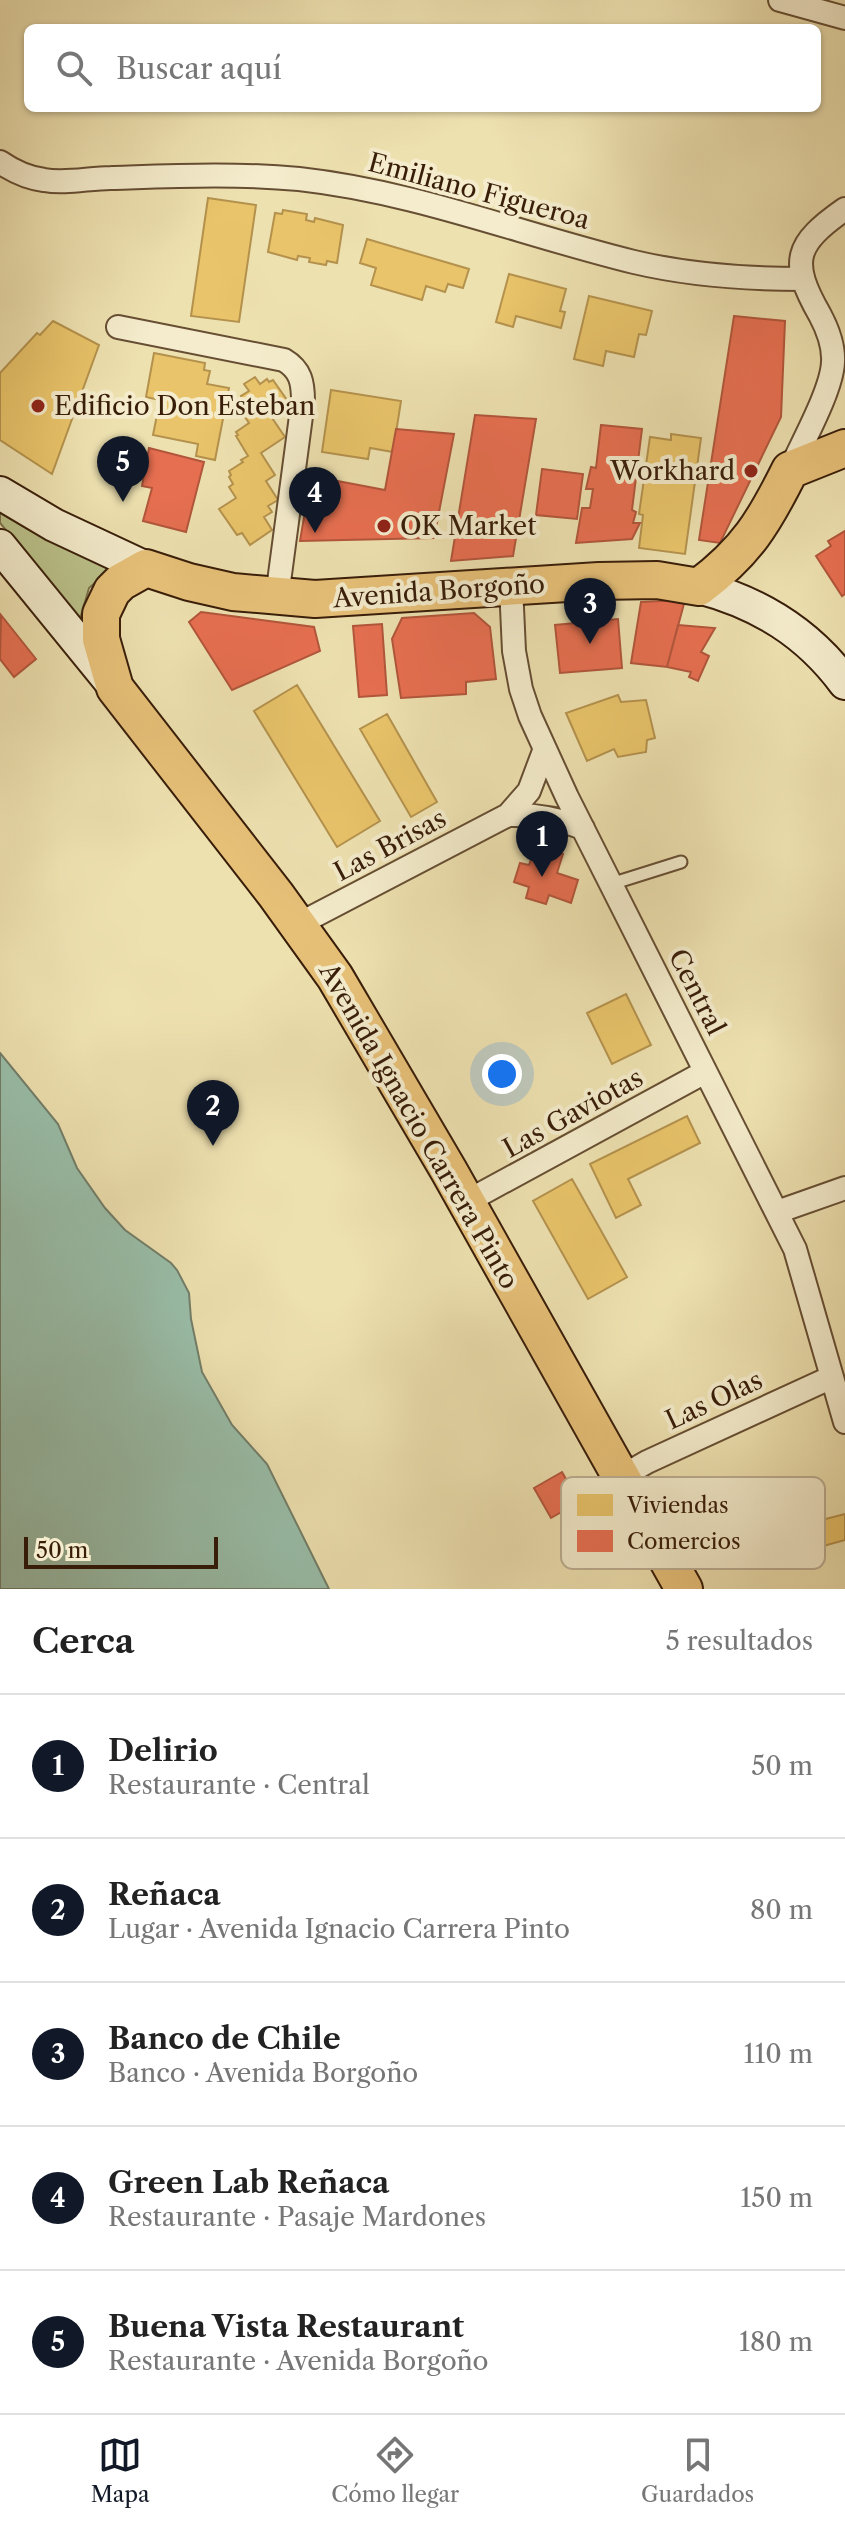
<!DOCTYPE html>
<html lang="es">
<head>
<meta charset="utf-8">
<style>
	body { margin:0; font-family:"Libre Caslon Text",serif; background:#f6f6f6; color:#222 }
	.scale { position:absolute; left:24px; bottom:20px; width:194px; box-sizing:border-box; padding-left:8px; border:4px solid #381d09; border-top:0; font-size:22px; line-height:28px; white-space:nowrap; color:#381d09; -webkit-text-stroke:6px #f4eccc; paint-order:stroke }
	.you { position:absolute; left:502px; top:1074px; width:28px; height:28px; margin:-20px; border:6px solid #fff; border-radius:50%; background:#1a73e8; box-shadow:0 0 0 12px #1a73e833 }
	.badge { display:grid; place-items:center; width:52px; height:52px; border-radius:50%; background:#111827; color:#fff; font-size:26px; font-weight:700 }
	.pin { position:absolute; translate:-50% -66px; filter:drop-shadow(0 2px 4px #0008) }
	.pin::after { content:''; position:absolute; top:42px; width:28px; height:24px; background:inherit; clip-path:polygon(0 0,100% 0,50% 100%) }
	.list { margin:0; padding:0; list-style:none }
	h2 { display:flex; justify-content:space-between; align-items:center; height:104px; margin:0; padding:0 32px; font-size:34px }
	h2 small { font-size:26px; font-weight:400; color:#767676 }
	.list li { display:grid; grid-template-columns:52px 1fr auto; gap:24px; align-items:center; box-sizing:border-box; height:144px; padding:0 32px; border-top:2px solid #e0e0e0 }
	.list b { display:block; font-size:30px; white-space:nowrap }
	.list p { margin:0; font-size:26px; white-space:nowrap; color:#767676 }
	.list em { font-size:26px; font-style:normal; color:#767676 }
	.icon { flex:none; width:44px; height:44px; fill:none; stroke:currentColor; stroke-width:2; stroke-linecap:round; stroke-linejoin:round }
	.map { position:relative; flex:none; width:845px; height:1589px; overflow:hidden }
	.search { position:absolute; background:#fff; box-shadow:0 2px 6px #0004; left:24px; right:24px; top:24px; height:88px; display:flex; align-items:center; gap:20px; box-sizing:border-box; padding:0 28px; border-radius:12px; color:#767676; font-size:30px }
	.sheet { height:824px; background:#fff }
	nav { display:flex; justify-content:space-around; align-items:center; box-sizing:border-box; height:112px; border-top:2px solid #e0e0e0; background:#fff; font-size:22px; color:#767676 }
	nav a { display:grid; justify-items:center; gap:4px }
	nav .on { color:#111827 }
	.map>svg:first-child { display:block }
	.green { fill:#bbc28a; stroke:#7a704a; stroke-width:2 }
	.water { fill:#99bea9; stroke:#727e69; stroke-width:2 }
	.homes { fill:#e9c46a; stroke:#b4924d; stroke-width:2 }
	.shops { fill:#e76f51; stroke:#b2563b; stroke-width:2 }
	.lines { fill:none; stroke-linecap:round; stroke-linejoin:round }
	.lane-casing { stroke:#664e33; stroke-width:15 }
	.street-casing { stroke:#664e33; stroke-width:26 }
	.secondary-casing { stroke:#381d09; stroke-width:36 }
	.primary-casing { stroke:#381d09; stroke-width:40 }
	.lane { stroke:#f4eccc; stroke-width:11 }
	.street { stroke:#f4eccc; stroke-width:22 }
	.secondary { stroke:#f4eccc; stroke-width:32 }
	.primary { stroke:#e7c078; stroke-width:36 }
	.poi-dot { fill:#8f2418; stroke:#f4eccc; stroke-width:3 }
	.labels { text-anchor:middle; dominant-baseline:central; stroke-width:8; stroke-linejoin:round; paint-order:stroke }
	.street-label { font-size:26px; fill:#381d09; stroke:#f4eccc }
	.poi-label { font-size:26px; fill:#381d09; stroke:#f4eccc; text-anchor:start }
	.key { fill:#f4eccc; stroke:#bcae92; stroke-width:2 }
	.key-label { font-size:22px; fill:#381d09 }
</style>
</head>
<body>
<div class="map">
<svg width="845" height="1589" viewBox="0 0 845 1589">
	<rect width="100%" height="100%" fill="#eee1b0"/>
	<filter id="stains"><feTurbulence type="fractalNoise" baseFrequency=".0025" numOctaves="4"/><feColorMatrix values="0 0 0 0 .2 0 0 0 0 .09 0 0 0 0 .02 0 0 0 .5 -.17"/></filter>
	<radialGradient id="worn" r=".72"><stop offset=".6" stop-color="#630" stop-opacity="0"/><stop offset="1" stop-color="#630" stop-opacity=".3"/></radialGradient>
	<path class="green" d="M 0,505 L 112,568 L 89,588 L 80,619 L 0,523 Z"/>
	<path class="water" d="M 0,1053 L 58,1124 L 77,1168 L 105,1208 L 125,1230 L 171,1263 L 177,1270 L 189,1293 L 191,1319 L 202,1372 L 232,1425 L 267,1464 L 329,1589 L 0,1589 Z"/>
	<path class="homes" d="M 208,198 L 256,205 L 239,322 L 191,316 Z
		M 283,210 L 307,214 L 306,220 L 314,222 L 315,218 L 343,225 L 337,263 L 327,261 L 326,265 L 309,262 L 310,258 L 298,256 L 297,260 L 268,252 L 275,213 L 282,214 Z
		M 367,239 L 469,269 L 463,288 L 448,284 L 445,292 L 426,286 L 422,300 L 371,285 L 376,268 L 360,263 Z
		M 509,274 L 566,289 L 560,311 L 565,312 L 561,328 L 516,316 L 513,327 L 496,322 Z
		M 589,296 L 652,311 L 646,335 L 639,334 L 634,357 L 606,351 L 603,366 L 574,359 Z
		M 53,321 L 99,345 L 52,474 L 0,440 L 0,373 L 37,333 L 40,335 Z
		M 154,353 L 205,363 L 204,370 L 210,371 L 207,384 L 229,388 L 215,460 L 196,456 L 198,444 L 153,435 L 160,400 L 146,397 Z
		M 255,377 L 260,384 L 267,379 L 269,382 L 273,380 L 287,400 L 268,412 L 285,437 L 261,453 L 275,475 L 266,481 L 278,500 L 268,506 L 272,512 L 264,517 L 272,530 L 250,545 L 242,533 L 237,535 L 219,509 L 236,498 L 229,487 L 233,484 L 229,477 L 231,475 L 229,471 L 243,462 L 241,460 L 248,456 L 236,436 L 238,435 L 236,432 L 249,423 L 240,410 L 245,406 L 241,396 L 249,391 L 244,384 Z
		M 331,390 L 401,401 L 393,452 L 370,448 L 368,459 L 322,452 Z
		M 671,434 L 701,438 L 685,554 L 639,548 L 643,515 L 639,514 L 650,437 L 671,440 Z
		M 297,685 L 380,821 L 337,847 L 254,711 Z
		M 618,695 L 621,702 L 646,700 L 655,738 L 647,740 L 646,752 L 618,757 L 614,749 L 587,761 L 566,713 Z
		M 387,714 L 437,802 L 411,817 L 360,729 Z
		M 626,994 L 651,1045 L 612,1064 L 587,1013 Z
		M 687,1116 L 700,1143 L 628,1179 L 641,1205 L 616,1218 L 590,1164 Z
		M 572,1179 L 627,1277 L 588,1299 L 533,1201 Z
		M 845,1514 L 845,1540 L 809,1550 L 802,1525 Z"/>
	<path class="shops" d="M 734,316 L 785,321 L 781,417 L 720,543 L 699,540 Z
		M 475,415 L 536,419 L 513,556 L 451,561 Z
		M 601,425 L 642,429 L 632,510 L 636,512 L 633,523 L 640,523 L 632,539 L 576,543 L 582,508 L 590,508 L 593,489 L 586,489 L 591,467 L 596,468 Z
		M 396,429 L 454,434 L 434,538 L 300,541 L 311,476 L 385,490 Z
		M 149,448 L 204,462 L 186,532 L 143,521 L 152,488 L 142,486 Z
		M 542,469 L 583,474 L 577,519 L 536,515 Z
		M 845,531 L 845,594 L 842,596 L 816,556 L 831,546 L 828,541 Z
		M 685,600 L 667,667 L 631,663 L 641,602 Z
		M 201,612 L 314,627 L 320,651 L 232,690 L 189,622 Z
		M 474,613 L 490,627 L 496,679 L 466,682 L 466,694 L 401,698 L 392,639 L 402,618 Z
		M 1,615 L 36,659 L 14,677 L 0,659 Z
		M 618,619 L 622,668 L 560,673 L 555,625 Z
		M 382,624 L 387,695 L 359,697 L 353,626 Z
		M 678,625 L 715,628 L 701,652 L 709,656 L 698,681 L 689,677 L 691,672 L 667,667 Z
		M 536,845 L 563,854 L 557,873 L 578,880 L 571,903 L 549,895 L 546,904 L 526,898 L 529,887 L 514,882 L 520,863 L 529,865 Z
		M 562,1472 L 579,1502 L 551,1518 L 534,1488 Z"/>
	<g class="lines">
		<defs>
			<path id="lane" d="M 611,884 L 681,862"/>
			<path id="street" d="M 780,0 L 845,18
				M 0,162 C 13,171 29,178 44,180 C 66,184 89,178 111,178 C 173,176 236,173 299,179 C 416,192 520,234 634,262 C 689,275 746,279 802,279
				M 118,327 L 284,360 C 301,370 303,383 303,401 L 277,597
				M 790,470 C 802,443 832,390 833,362 C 834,345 828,330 820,315 C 789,261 795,244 845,209
				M 511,586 L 514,651 L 521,689 L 530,716 L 567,797 L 795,1249 L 845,1422
				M 508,815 C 536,814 558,818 583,828
				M 297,925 L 508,815 L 529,791 L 544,751
				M 466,1202 L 705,1072
				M 777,1212 L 845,1188
				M 621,1477 L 647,1462 L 832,1377"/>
			<path id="secondary" d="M 0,493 L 54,525 L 146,568
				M 0,546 L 114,686
				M 699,587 C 760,603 808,633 845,683"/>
			<path id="primary" d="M 684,1589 L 449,1171 L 335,977 L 276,895 L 115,688 L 101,639 L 101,614 L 112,591 L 121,582 L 146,568 L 189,582 L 233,592 L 315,599 L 599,581 L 657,580 L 699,587 C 747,551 764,522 790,470 L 845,448"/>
		</defs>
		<use href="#lane" class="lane-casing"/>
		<use href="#street" class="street-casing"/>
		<use href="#secondary" class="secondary-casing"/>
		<use href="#primary" class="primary-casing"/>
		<use href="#lane" class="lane"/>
		<use href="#street" class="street"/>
		<use href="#secondary" class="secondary"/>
		<use href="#primary" class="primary"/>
	</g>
	<g class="poi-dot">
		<circle cx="38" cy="406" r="8"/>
		<circle cx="751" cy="471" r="8"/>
		<circle cx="384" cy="526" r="8"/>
	</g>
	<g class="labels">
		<g class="street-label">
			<text transform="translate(479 191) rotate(15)">Emiliano Figueroa</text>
			<text transform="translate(439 591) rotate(-4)">Avenida Borgoño</text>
			<text transform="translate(390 845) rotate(-28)">Las Brisas</text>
			<text transform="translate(697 992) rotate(63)">Central</text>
			<text transform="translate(573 1113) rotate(-29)">Las Gaviotas</text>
			<text transform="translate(419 1126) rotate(60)">Avenida Ignacio Carrera Pinto</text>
			<text transform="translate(714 1400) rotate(-25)">Las Olas</text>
		</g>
		<g class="poi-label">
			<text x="54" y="406">Edificio Don Esteban</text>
			<text x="735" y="471" text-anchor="end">Workhard</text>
			<text x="400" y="526">OK Market</text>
		</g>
	</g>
	<rect x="561" y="1477" width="264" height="92" rx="12" class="key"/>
	<rect x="577" y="1494" width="36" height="22" fill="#e9c46a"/>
	<rect x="577" y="1530" width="36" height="22" fill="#e76f51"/>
	<g class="key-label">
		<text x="627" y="1513">Viviendas</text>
		<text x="627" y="1549">Comercios</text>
	</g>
	<rect width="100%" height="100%" filter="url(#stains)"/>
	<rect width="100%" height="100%" fill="url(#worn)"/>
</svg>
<div class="scale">50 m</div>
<div class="you"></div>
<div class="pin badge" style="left:542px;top:877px">1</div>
<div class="pin badge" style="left:213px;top:1146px">2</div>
<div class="pin badge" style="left:590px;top:644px">3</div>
<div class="pin badge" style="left:315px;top:533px">4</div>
<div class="pin badge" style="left:123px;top:502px">5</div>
<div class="search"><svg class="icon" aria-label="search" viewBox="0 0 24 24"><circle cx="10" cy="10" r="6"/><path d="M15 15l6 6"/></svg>Buscar aquí</div>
</div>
<section class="sheet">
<h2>Cerca<small>5 resultados</small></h2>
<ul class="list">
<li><span class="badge">1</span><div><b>Delirio</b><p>Restaurante · Central</p></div><em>50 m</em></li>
<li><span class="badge">2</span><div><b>Reñaca</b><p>Lugar · Avenida Ignacio Carrera Pinto</p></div><em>80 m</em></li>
<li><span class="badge">3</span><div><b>Banco de Chile</b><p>Banco · Avenida Borgoño</p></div><em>110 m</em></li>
<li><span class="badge">4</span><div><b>Green Lab Reñaca</b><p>Restaurante · Pasaje Mardones</p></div><em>150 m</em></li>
<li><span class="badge">5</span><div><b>Buena Vista Restaurant</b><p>Restaurante · Avenida Borgoño</p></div><em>180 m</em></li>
</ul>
</section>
<nav>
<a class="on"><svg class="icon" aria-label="map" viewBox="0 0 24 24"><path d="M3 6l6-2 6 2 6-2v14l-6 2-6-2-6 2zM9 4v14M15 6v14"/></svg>Mapa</a>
<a><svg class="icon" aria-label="directions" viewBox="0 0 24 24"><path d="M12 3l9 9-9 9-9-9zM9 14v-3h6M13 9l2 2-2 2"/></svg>Cómo llegar</a>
<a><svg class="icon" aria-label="saved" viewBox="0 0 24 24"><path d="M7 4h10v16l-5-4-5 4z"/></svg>Guardados</a>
</nav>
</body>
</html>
